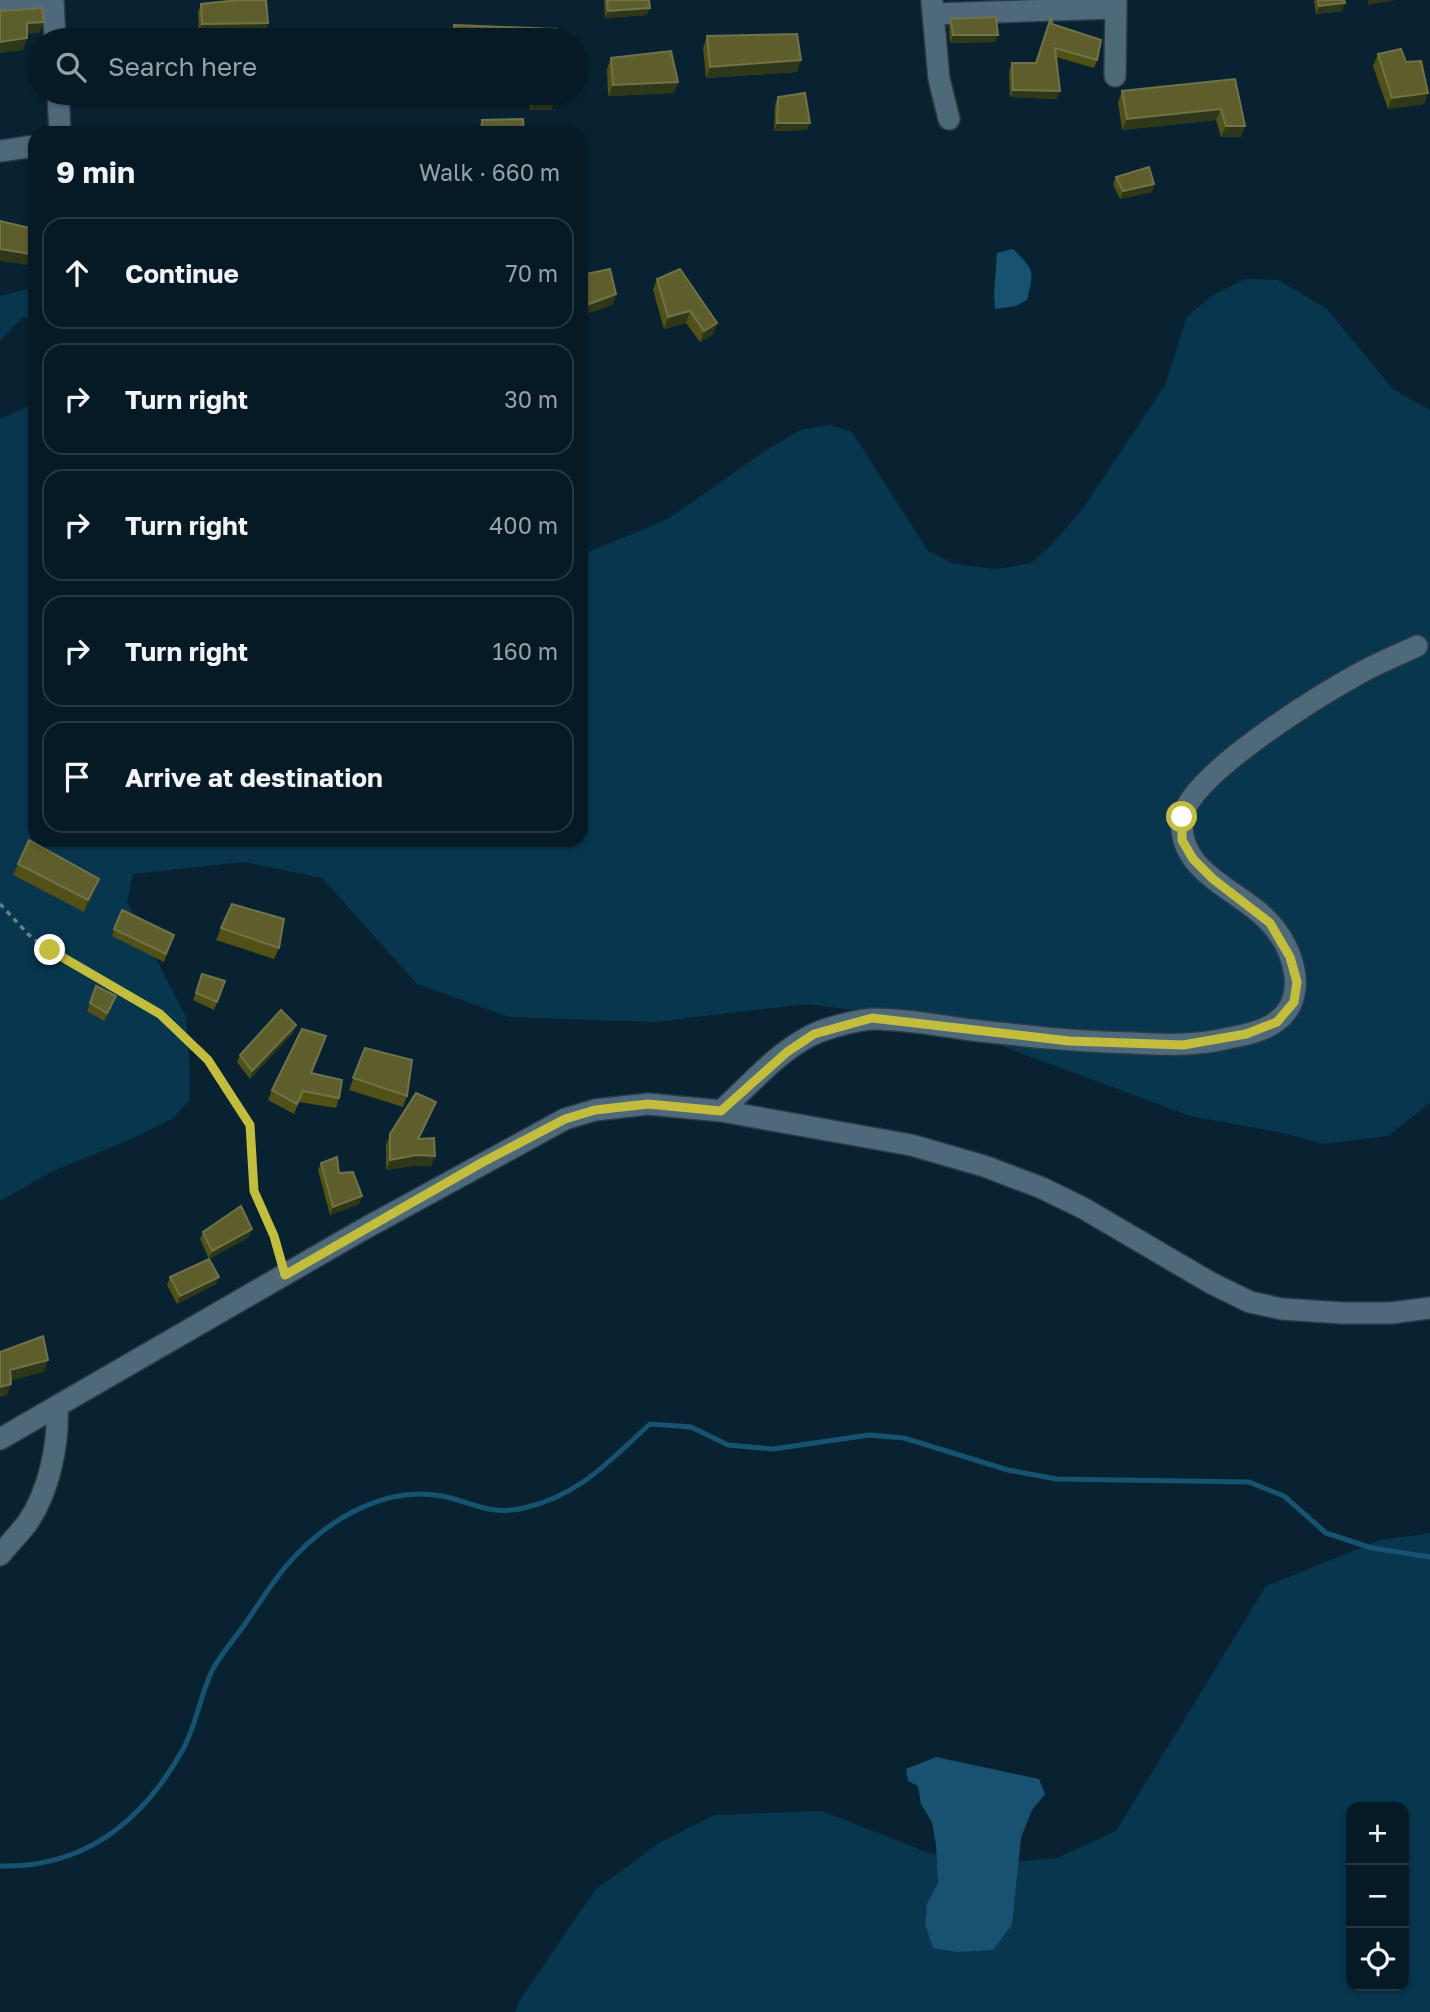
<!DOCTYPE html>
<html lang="en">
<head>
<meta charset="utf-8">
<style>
	body { margin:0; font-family:"Golos Text",sans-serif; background:#0f232d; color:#f1f3f6 }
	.controls { position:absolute; right:21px; bottom:21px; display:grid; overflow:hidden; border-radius:14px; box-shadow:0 2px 5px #0004 }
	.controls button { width:63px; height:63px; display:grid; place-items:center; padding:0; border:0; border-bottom:2px solid #273842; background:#061a25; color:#f1f3f6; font:35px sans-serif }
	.stop { position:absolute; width:21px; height:21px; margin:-16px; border:5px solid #c3bd3e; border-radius:50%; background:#fff }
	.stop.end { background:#c3bd3e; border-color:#fff; box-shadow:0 2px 7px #0008 }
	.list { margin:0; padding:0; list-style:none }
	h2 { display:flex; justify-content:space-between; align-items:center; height:91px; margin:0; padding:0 28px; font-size:30px }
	h2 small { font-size:23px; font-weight:400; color:#98a1a7 }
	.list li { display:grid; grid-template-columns:46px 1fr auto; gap:21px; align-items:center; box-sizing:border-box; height:112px; margin:0 14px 14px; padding:0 14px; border:2px solid #273842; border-radius:21px }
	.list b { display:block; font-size:26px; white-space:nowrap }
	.list em { font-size:23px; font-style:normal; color:#98a1a7 }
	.icon { flex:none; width:38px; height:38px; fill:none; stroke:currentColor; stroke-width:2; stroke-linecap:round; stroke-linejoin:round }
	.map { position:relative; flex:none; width:1430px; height:2012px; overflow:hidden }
	.search { position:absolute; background:#061a25; box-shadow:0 2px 5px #0004; left:28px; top:28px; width:560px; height:77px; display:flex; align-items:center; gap:18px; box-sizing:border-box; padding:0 24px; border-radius:38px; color:#98a1a7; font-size:26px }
	.panel { position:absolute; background:#061a25; box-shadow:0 2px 5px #0004; left:28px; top:126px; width:560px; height:721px; border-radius:21px }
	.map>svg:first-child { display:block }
	.green { fill:#07364e; fill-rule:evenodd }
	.water { fill:#175271 }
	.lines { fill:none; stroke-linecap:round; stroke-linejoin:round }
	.stream { stroke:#175271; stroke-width:5 }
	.minor-casing { stroke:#2d3946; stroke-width:24 }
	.path { stroke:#697d8a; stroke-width:3.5; stroke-dasharray:5 5; stroke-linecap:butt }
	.minor { stroke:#4e697a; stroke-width:21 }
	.wall { fill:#515016 }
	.shaded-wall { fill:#2e3717 }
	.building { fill:#5e5e2c; stroke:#707249; stroke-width:2 }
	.route { stroke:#c3bd3e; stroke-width:9 }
</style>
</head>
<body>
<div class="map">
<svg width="1430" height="2012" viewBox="0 0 1430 2012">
	<rect width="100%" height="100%" fill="#082231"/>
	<path class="green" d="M 1245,279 L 1278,280 L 1326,308 L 1393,389 L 1430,410 L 1430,1103 L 1388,1136 L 1324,1144 L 1278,1132 L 1190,1116 L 935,1021 L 807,1004 L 654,1022 L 509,1017 L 417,984 L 322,878 L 244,862 L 133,874 L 127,902 L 186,1017 L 190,1072 L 189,1101 L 172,1119 L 127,1141 L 55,1170 L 0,1201 L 0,419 L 35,403 L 35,840 L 581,840 L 581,555 L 668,519 L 765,451 L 800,430 L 830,425 L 852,432 L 928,551 L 955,564 L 995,569 L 1031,563 L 1050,546 L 1081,511 L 1165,385 L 1187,316 L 1215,294 Z
		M 35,287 L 35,321 L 23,317 L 0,341 L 0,296 Z
		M 1430,1533 L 1430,2012 L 515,2012 L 520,2000 L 595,1890 L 659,1843 L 714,1815 L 822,1811 L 932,1854 L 990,1864 L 1057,1858 L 1116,1831 L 1266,1586 L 1380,1540 ZM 1351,1807 L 1404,1807 L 1404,1986 L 1351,1986 Z"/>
	<path class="water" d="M 1013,249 C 1035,271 1034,270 1027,300 L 1016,306 L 995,309 L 994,293 L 997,253 Z
		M 936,1757 L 1039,1779 L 1045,1794 L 1032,1810 L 1021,1838 L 1012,1925 L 993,1950 L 957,1952 L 933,1948 L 925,1924 L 927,1903 L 938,1883 L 936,1845 L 932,1822 L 921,1804 L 918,1786 L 908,1781 L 906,1769 Z"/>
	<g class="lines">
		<path class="stream" d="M 0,1866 C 84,1868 142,1822 182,1751 C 197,1725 200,1693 214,1667 C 223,1652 235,1638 245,1624 C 262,1599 278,1573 299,1552 C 336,1515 389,1486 442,1496 C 473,1502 489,1516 524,1508 C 580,1495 609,1461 650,1424 L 691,1427 L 728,1445 L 773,1449 L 869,1435 L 904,1438 L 1008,1470 L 1057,1479 L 1249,1482 L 1284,1496 L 1326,1533 L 1372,1548 L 1430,1557"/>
		<defs>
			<path id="minor" d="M 53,0 L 55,40
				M 932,2 L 939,79 L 949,119
				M 0,5 L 52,0
				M 933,14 L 1115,8
				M 1115,76 L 1116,0
				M 58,93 L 60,133
				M 0,151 L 35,146
				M 721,1111 C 750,1085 778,1051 814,1034 C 827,1028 859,1019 875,1019 C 907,1019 940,1026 972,1030 C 1025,1036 1078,1042 1132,1043 C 1165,1045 1196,1046 1229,1038 C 1244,1035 1265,1031 1277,1021 C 1309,997 1294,950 1271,924 C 1242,890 1178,874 1182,820 C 1185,777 1322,694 1360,673 C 1378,663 1398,655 1417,646
				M 0,1439 L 362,1230 L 565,1119 L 595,1110 L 648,1104 L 721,1111 L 911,1145 L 984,1166 L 1042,1188 L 1083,1208 L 1211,1283 L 1250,1302 L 1282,1309 L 1343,1313 L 1391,1313 L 1430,1308
				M 0,1555 C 9,1544 20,1533 28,1522 C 49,1491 59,1444 57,1407"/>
		</defs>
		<use href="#minor" class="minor-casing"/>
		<path class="path" d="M 0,904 L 29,935 L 50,951 L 160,1014 L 208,1060 L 250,1125 L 254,1191 L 274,1236 L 280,1256"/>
		<use href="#minor" class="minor"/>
	</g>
	<path class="wall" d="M 604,0 L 649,0 L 647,15 L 605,18 Z
		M 1314,0 L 1344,0 L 1342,11 L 1316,14 Z
		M 201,4 L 268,23 L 265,31 L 199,32 L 198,12 Z
		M 951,19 L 995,42 L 950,43 L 949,27 Z
		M 1052,24 L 1097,60 L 1094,68 L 1056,57 L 1057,99 L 1010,97 L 1009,71 L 1012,63 L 1036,63 Z
		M 707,36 L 797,72 L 706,78 L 703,48 Z
		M 1378,54 L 1406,62 L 1428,93 L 1424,104 L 1388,109 L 1373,66 Z
		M 611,58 L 674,93 L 608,96 L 607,69 Z
		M 1235,79 L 1241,137 L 1221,137 L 1216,120 L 1122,130 L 1118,102 L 1122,91 Z
		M 530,93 L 555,93 L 555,100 L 551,110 L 530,110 Z
		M 778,97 L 807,130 L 774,131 L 775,105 Z
		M 482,120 L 524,133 L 480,133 L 479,127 Z
		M 1116,177 L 1154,184 L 1152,192 L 1120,199 L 1113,184 Z
		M 657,279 L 717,323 L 713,334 L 700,342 L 686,323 L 664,329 L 653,290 Z
		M 18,864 L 95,890 L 84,912 L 13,875 Z
		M 221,928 L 279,948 L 274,959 L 216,940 Z
		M 114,929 L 174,935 L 164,962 L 112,936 Z
		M 202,974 L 225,981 L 214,1010 L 193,1000 Z
		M 96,986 L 113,1004 L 104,1021 L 87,1011 Z
		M 296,1025 L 293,1033 L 250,1079 L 237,1062 L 240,1055 Z
		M 322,1046 L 311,1073 L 339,1098 L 336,1108 L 299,1102 L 294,1114 L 268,1100 L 272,1090 Z
		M 365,1048 L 407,1096 L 403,1107 L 349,1090 Z
		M 432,1112 L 419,1139 L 435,1156 L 431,1166 L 412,1166 L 386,1170 L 386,1145 L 390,1134 Z
		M 321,1163 L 339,1173 L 362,1196 L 359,1204 L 330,1215 L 318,1170 Z
		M 203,1232 L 249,1237 L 209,1259 L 200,1239 Z
		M 170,1277 L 216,1284 L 177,1304 L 167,1285 Z"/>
	<path class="shaded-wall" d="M 1369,0 L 1397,0 L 1367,5 Z
		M 1345,3 L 1342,11 L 1316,14 L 1319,6 Z
		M 650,8 L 647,15 L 605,18 L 608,11 Z
		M 44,22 L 39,33 L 22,34 L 27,23 Z
		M 268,23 L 265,31 L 199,32 L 202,24 Z
		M 953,35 L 998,35 L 995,42 L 950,43 Z
		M 27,38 L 23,50 L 0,53 L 0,42 Z
		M 801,60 L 797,72 L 706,78 L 710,67 Z
		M 678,82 L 674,93 L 608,96 L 613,85 Z
		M 1013,90 L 1060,91 L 1057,99 L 1010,97 Z
		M 1428,93 L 1424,104 L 1388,109 L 1392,98 Z
		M 534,100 L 555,100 L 551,110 L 530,110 Z
		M 1221,109 L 1216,120 L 1122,130 L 1127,119 Z
		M 777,123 L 810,123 L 807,130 L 774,131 Z
		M 1226,126 L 1245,126 L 1241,137 L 1221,137 Z
		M 1154,184 L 1152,192 L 1120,199 L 1123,191 Z
		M 0,249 L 31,254 L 27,265 L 0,261 Z
		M 616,294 L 613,305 L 581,316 L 581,307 Z
		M 690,311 L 686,323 L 664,329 L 668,317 Z
		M 717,323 L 713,334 L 700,342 L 704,331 Z
		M 99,879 L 95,890 L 84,912 L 88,900 Z
		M 296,1025 L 293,1033 L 250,1079 L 252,1071 Z
		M 436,1102 L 432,1112 L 414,1150 L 418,1139 Z
		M 416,1155 L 435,1156 L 431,1166 L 412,1166 L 386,1170 L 390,1160 Z
		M 362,1196 L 359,1204 L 330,1215 L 333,1207 Z
		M 252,1229 L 249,1237 L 209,1259 L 212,1251 Z
		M 219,1277 L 216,1284 L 177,1304 L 180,1296 Z
		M 48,1360 L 44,1372 L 6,1382 L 10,1370 Z
		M 11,1384 L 7,1395 L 0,1397 L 0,1387 Z"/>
	<path class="building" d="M 238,0 L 266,0 L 268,23 L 202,24 L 201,4 Z
		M 607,0 L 649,0 L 650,8 L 608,11 Z
		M 1318,0 L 1344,0 L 1345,3 L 1319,6 Z
		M 42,8 L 44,22 L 27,23 L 27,38 L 0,42 L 0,11 Z
		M 996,17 L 998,35 L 953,35 L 951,19 Z
		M 1051,17 L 1052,24 L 1101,40 L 1097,60 L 1055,48 L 1060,91 L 1013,90 L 1012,63 L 1036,63 Z
		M 454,25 L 556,29 L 556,40 L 438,40 L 438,35 L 454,35 Z
		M 797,34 L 801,60 L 710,67 L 707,36 Z
		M 1401,49 L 1406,62 L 1421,61 L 1428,93 L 1392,98 L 1378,54 Z
		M 671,51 L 678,82 L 613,85 L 611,58 Z
		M 1235,79 L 1245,126 L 1226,126 L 1221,109 L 1127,119 L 1122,91 Z
		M 534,93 L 555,93 L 555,100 L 534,100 Z
		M 805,93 L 810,123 L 777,123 L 778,97 Z
		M 523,119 L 524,133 L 483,133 L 482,120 Z
		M 1149,167 L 1154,184 L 1123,191 L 1116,177 Z
		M 0,221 L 34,229 L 31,254 L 0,249 Z
		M 610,269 L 616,294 L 581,307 L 581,275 Z
		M 680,269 L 717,323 L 704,331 L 690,311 L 668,317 L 657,279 Z
		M 29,840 L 99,879 L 88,900 L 18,864 Z
		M 232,904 L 284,919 L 279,948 L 221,928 Z
		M 122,910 L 174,935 L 166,954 L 114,929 Z
		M 202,974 L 225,981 L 217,1002 L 196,993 Z
		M 96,986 L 116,996 L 107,1013 L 90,1003 Z
		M 281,1010 L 296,1025 L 252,1071 L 240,1055 Z
		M 302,1029 L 326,1036 L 311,1073 L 342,1080 L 339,1098 L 303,1091 L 297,1104 L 272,1090 Z
		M 365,1048 L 412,1060 L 407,1096 L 353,1078 Z
		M 416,1093 L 436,1102 L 418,1139 L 434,1138 L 435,1156 L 416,1155 L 390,1160 L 390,1134 Z
		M 337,1157 L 339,1173 L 353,1172 L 362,1196 L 333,1207 L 321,1163 Z
		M 241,1206 L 252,1229 L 212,1251 L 203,1232 Z
		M 209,1259 L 219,1277 L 180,1296 L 170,1277 Z
		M 43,1336 L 48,1360 L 10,1370 L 11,1384 L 0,1387 L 0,1352 Z"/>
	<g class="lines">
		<path class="route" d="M 50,950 L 160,1014 L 208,1060 L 250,1125 L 254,1191 L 274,1236 L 285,1275 L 483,1162 L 565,1119 L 595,1110 L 648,1104 L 721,1111 L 787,1052 L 814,1034 L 872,1018 L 1069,1041 L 1183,1045 L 1246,1034 L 1277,1022 L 1294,1002 L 1297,982 L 1290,957 L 1270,923 L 1213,879 L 1193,859 L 1182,840 L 1182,817"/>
	</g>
</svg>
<div class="controls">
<button>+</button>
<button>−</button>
<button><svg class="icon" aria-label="locate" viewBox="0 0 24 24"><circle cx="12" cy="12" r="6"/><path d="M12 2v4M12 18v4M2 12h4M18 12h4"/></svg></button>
</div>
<div class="stop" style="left:1182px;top:817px"></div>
<div class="stop end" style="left:50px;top:950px"></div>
<div class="search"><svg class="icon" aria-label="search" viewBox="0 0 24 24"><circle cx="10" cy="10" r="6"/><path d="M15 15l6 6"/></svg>Search here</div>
<section class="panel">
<h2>9 min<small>Walk · 660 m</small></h2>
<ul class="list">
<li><svg class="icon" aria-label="ahead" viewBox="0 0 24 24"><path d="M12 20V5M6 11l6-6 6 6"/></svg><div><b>Continue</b></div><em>70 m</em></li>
<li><svg class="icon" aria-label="right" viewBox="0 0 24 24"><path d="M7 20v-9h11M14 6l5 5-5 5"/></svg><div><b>Turn right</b></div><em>30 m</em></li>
<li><svg class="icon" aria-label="right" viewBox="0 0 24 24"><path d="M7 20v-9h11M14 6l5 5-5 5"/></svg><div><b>Turn right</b></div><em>400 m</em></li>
<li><svg class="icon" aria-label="right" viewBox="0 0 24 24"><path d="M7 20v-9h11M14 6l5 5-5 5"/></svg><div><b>Turn right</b></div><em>160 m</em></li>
<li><svg class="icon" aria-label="arrive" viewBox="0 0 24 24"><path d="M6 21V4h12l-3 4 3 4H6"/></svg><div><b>Arrive at destination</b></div></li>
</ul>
</section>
</div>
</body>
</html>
